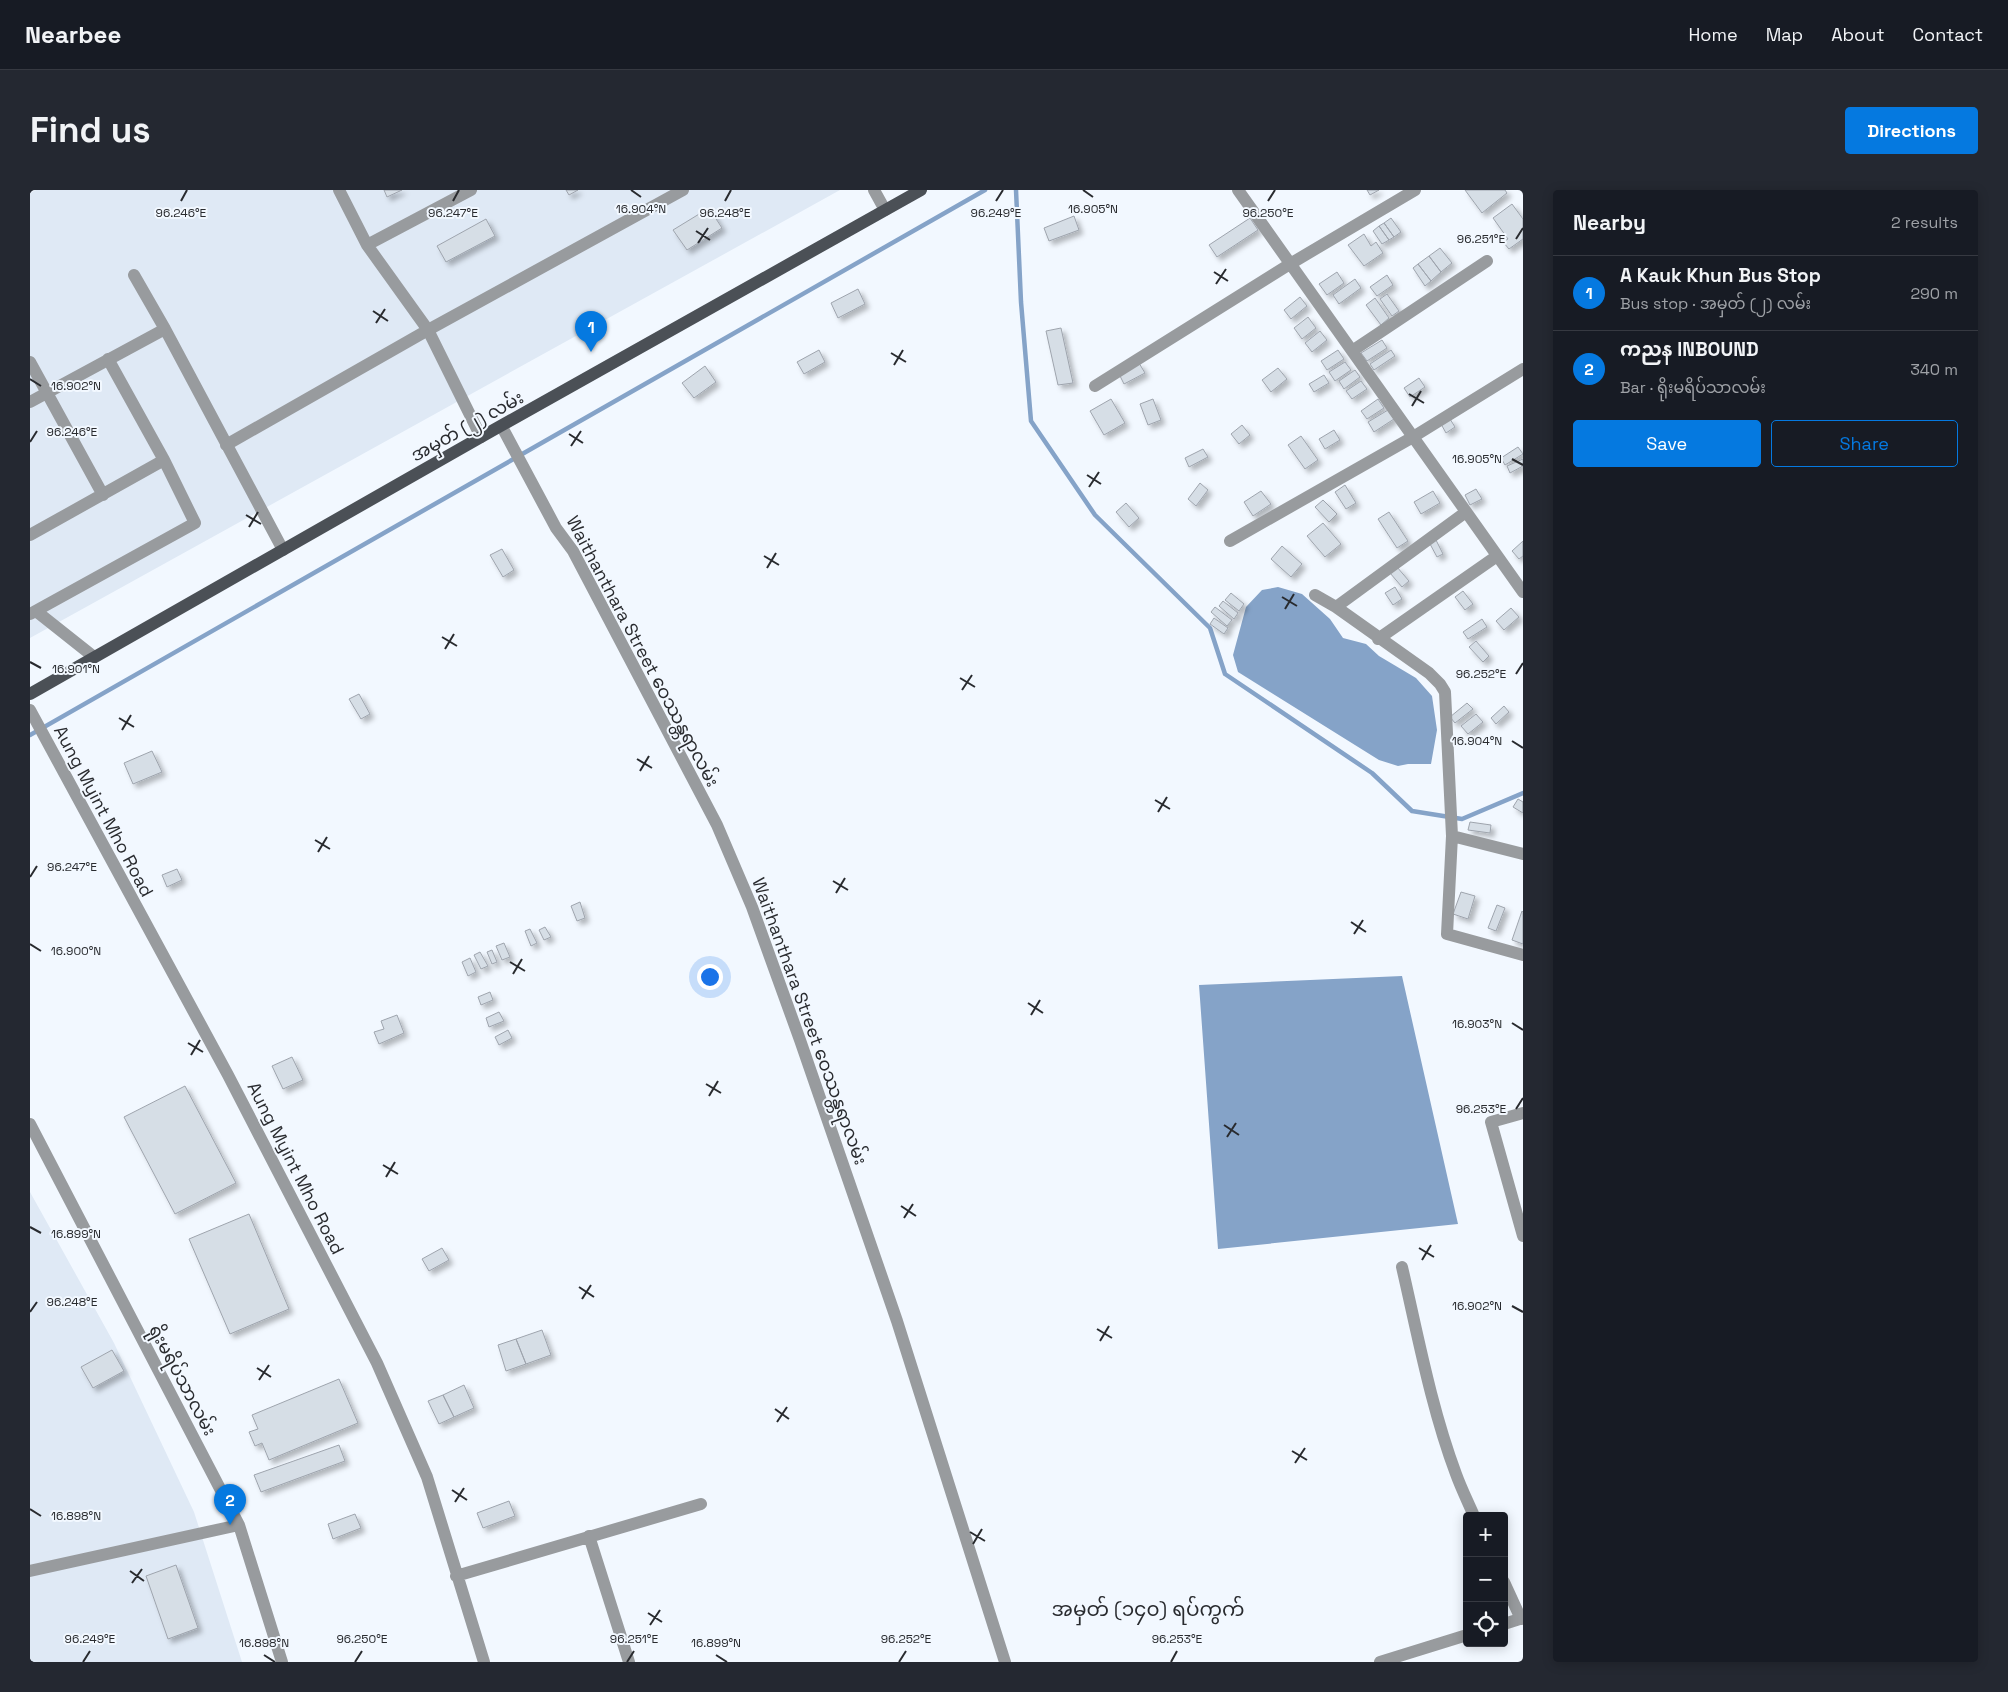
<!DOCTYPE html>
<html lang="en">
<head>
<meta charset="utf-8">
<style>
	body { margin:0; font-family:"Space Grotesk","Noto Sans Myanmar",sans-serif; background:#242831; color:#f1f3f6 }
	.controls { position:absolute; right:15px; bottom:15px; display:grid; overflow:hidden; border-radius:5px; box-shadow:0 2px 12px #0003 }
	.controls button { width:45px; height:45px; display:grid; place-items:center; padding:0; border:0; border-bottom:1px solid #363941; background:#171b24; color:#f1f3f6; font:25px sans-serif }
	.you { position:absolute; left:679px; top:786px; width:18px; height:18px; margin:-12px; border:4px solid #fff; border-radius:50%; background:#1a73e8; box-shadow:0 0 0 8px #1a73e833 }
	.badge { display:grid; place-items:center; width:32px; height:32px; border-radius:50%; background:#0579e0; color:#fff; font-size:16px; font-weight:700 }
	.pin { position:absolute; translate:-50% -41px; filter:drop-shadow(0 1px 2px #0008) }
	.pin::after { content:''; position:absolute; top:26px; width:18px; height:15px; background:inherit; clip-path:polygon(0 0,100% 0,50% 100%) }
	.list { margin:0; padding:0; list-style:none }
	h2 { display:flex; justify-content:space-between; align-items:center; height:65px; margin:0; padding:0 20px; font-size:21px }
	h2 small { font-size:16px; font-weight:400; color:#9ea1a6 }
	.list li { display:grid; grid-template-columns:32px 1fr auto; gap:15px; align-items:center; box-sizing:border-box; height:75px; padding:0 20px; border-top:1px solid #363941 }
	.list b { display:block; font-size:19px; white-space:nowrap }
	.list p { margin:0; font-size:16px; white-space:nowrap; color:#9ea1a6 }
	.list em { font-size:16px; font-style:normal; color:#9ea1a6 }
	.actions { display:flex; gap:10px; padding:15px 20px }
	.actions a { flex:1; padding:11px 0; border:1px solid #0579e0; border-radius:5px; text-align:center; font-size:18px; color:#0579e0 }
	.actions .main { background:#0579e0; color:#fff }
	.icon { flex:none; width:28px; height:28px; fill:none; stroke:currentColor; stroke-width:2; stroke-linecap:round; stroke-linejoin:round }
	.map { position:relative; flex:none; width:1493px; height:1472px; overflow:hidden; border-radius:5px }
	header { display:flex; align-items:center; gap:30px; box-sizing:border-box; height:70px; padding:0 25px; background:#171b24; border-bottom:1px solid #363941 }
	header strong { font-size:24px }
	nav { display:flex; gap:28px; margin-inline-start:auto; font-size:18px }
	.intro { display:flex; align-items:center; justify-content:space-between; box-sizing:border-box; height:120px; padding:0 30px }
	h1 { margin:0; font-size:35px }
	.button { padding:12px 22px; border-radius:5px; background:#0579e0; color:#fff; font-size:18px; font-weight:700 }
	main { display:flex; gap:30px; padding:0 30px }
	aside { flex:1; background:#171b24; border-radius:5px; box-shadow:0 2px 12px #0003 }
	.map>svg:first-child { display:block }
	.built { fill:#dfe9f5 }
	.water { fill:#85a3c8 }
	.lines { fill:none; stroke-linecap:round; stroke-linejoin:round }
	.stream { stroke:#85a3c8; stroke-width:4.5 }
	.building { fill:#d6dee6; stroke:#9ea4ad; filter:url(#shadow) }
	.minor { stroke:#989b9e; stroke-width:12 }
	.major { stroke:#4b5056; stroke-width:12 }
	.ticks { fill:none; stroke:#292b2f; stroke-width:2 }
	.labels { text-anchor:middle; dominant-baseline:central; stroke-width:4; stroke-linejoin:round; paint-order:stroke }
	.street-label { font-size:18px; fill:#292b2f; stroke:#f2f8ff }
	.quarter-label { font-size:20px; fill:#292b2f; stroke:#f2f8ff }
	.ticks-label { font-size:12px; text-anchor:middle; fill:#292b2f; stroke:#f2f8ff; stroke-width:4; stroke-linejoin:round; paint-order:stroke }
</style>
</head>
<body>
<header>
<strong>Nearbee</strong>
<nav><a>Home</a><a>Map</a><a>About</a><a>Contact</a></nav>
</header>
<div class="intro"><h1>Find us</h1><a class="button">Directions</a></div>
<main>
<div class="map">
<svg width="1493" height="1472" viewBox="0 0 1493 1472">
	<defs>
		<filter id="shadow"><feDropShadow dx="4" dy="4" stdDeviation="2.5" flood-color="#0004"/></filter>
	</defs>
	<rect width="100%" height="100%" fill="#f2f8ff"/>
	<path class="built" d="M 6,0 L 810,0 L 0,448 L 0,3 Z
		M 0,1002 L 84,1153 L 164,1322 L 212,1472 L 0,1472 Z"/>
	<path class="water" d="M 1248,397 L 1272,404 L 1300,429 L 1313,448 L 1336,454 L 1349,466 L 1386,488 L 1402,506 L 1407,540 L 1401,574 L 1378,574 L 1368,576 L 1349,570 L 1208,482 L 1203,465 L 1216,417 L 1232,400 Z
		M 1372,786 L 1428,1034 L 1188,1059 L 1169,795 Z"/>
	<g class="lines">
		<path class="stream" d="M 986,0 L 991,112 L 1001,231 L 1065,325 L 1180,438 L 1195,484 L 1342,583 L 1382,621 L 1432,629 L 1493,603
			M 0,545 L 955,0"/>
	</g>
	<path class="building" d="M 354,0 L 372,0 L 357,7 Z
		M 536,0 L 548,0 L 539,5 Z
		M 1337,0 L 1349,0 L 1340,5 Z
		M 1435,0 L 1475,0 L 1477,3 L 1452,23 Z
		M 1482,14 L 1493,29 L 1493,49 L 1479,59 L 1473,52 L 1478,49 L 1463,28 Z
		M 679,18 L 692,38 L 657,60 L 643,40 Z
		M 1044,26 L 1049,40 L 1019,51 L 1014,38 Z
		M 1220,28 L 1228,40 L 1187,67 L 1179,55 Z
		M 1361,28 L 1371,42 L 1364,47 L 1354,33 Z
		M 456,29 L 465,46 L 416,72 L 407,56 Z
		M 1354,33 L 1364,47 L 1359,50 L 1349,36 Z
		M 1349,36 L 1359,50 L 1352,54 L 1343,41 Z
		M 1334,44 L 1341,56 L 1346,52 L 1353,63 L 1334,76 L 1318,55 Z
		M 1410,58 L 1422,73 L 1411,82 L 1399,66 Z
		M 1399,66 L 1411,82 L 1401,91 L 1388,74 Z
		M 1388,74 L 1401,91 L 1395,96 L 1383,78 Z
		M 1307,82 L 1314,93 L 1297,105 L 1289,94 Z
		M 1357,85 L 1363,95 L 1347,106 L 1340,97 Z
		M 1325,89 L 1331,98 L 1309,114 L 1303,105 Z
		M 828,99 L 835,114 L 808,128 L 801,113 Z
		M 1357,104 L 1369,121 L 1362,126 L 1350,109 Z
		M 1270,107 L 1277,116 L 1261,129 L 1254,120 Z
		M 1345,108 L 1359,128 L 1351,135 L 1336,115 Z
		M 1278,127 L 1286,138 L 1272,149 L 1264,138 Z
		M 1031,138 L 1043,193 L 1028,195 L 1016,141 Z
		M 1290,141 L 1297,150 L 1282,162 L 1275,153 Z
		M 1352,150 L 1357,158 L 1337,171 L 1331,163 Z
		M 789,160 L 795,172 L 774,184 L 767,172 Z
		M 1308,160 L 1314,169 L 1297,180 L 1291,171 Z
		M 1361,160 L 1365,166 L 1344,180 L 1340,174 Z
		M 1315,172 L 1321,180 L 1305,191 L 1299,182 Z
		M 1109,173 L 1115,183 L 1094,194 L 1089,184 Z
		M 675,176 L 686,192 L 664,208 L 652,193 Z
		M 1248,178 L 1257,189 L 1241,202 L 1232,190 Z
		M 1325,180 L 1330,187 L 1314,199 L 1309,191 Z
		M 1294,185 L 1299,193 L 1284,202 L 1279,194 Z
		M 1389,188 L 1395,197 L 1380,207 L 1374,198 Z
		M 1331,191 L 1337,199 L 1322,209 L 1316,201 Z
		M 1081,209 L 1095,233 L 1074,245 L 1060,221 Z
		M 1123,209 L 1131,230 L 1118,235 L 1110,214 Z
		M 1348,209 L 1354,218 L 1337,229 L 1331,221 Z
		M 1358,220 L 1364,229 L 1344,242 L 1338,232 Z
		M 1420,229 L 1425,237 L 1416,243 L 1411,234 Z
		M 1212,235 L 1220,245 L 1209,254 L 1201,244 Z
		M 1304,240 L 1310,250 L 1295,259 L 1289,249 Z
		M 1271,246 L 1288,270 L 1275,279 L 1258,255 Z
		M 1488,257 L 1493,264 L 1475,275 L 1471,268 Z
		M 1173,259 L 1178,267 L 1159,277 L 1155,268 Z
		M 1493,269 L 1493,276 L 1480,283 L 1477,276 Z
		M 1170,293 L 1178,300 L 1166,316 L 1158,309 Z
		M 1315,295 L 1326,313 L 1316,319 L 1305,302 Z
		M 1446,299 L 1452,309 L 1440,315 L 1435,305 Z
		M 1231,301 L 1241,314 L 1223,326 L 1214,312 Z
		M 1403,301 L 1410,313 L 1391,324 L 1384,312 Z
		M 1293,310 L 1307,324 L 1299,332 L 1285,317 Z
		M 1096,313 L 1109,328 L 1099,337 L 1086,322 Z
		M 1359,322 L 1378,351 L 1367,358 L 1348,329 Z
		M 1293,333 L 1311,354 L 1295,367 L 1277,346 Z
		M 1406,350 L 1413,364 L 1407,367 L 1400,354 Z
		M 1493,351 L 1493,366 L 1489,369 L 1482,361 Z
		M 1252,356 L 1272,374 L 1261,387 L 1241,369 Z
		M 472,359 L 484,380 L 473,387 L 460,365 Z
		M 1367,377 L 1379,391 L 1372,397 L 1360,383 Z
		M 1365,397 L 1372,409 L 1363,415 L 1355,403 Z
		M 1433,401 L 1443,414 L 1435,420 L 1425,407 Z
		M 1201,403 L 1214,414 L 1209,421 L 1195,410 Z
		M 1193,411 L 1208,423 L 1204,429 L 1189,416 Z
		M 1185,417 L 1202,430 L 1197,436 L 1181,422 Z
		M 1481,418 L 1489,427 L 1474,440 L 1466,431 Z
		M 1184,428 L 1198,438 L 1194,444 L 1180,434 Z
		M 1452,429 L 1457,437 L 1438,449 L 1433,442 Z
		M 1446,451 L 1459,466 L 1453,472 L 1439,457 Z
		M 329,504 L 340,524 L 331,529 L 319,509 Z
		M 1437,513 L 1443,519 L 1425,533 L 1420,527 Z
		M 1474,516 L 1479,522 L 1466,534 L 1461,528 Z
		M 1446,524 L 1453,532 L 1438,544 L 1431,536 Z
		M 122,561 L 132,582 L 103,594 L 94,573 Z
		M 1488,609 L 1493,612 L 1493,623 L 1483,617 Z
		M 1440,632 L 1461,635 L 1460,643 L 1438,640 Z
		M 147,679 L 152,690 L 137,697 L 132,685 Z
		M 1431,702 L 1445,706 L 1438,729 L 1423,724 Z
		M 550,712 L 555,728 L 547,731 L 541,716 Z
		M 1467,715 L 1475,718 L 1466,741 L 1458,738 Z
		M 1492,721 L 1493,722 L 1493,754 L 1482,750 Z
		M 515,737 L 521,747 L 514,750 L 509,740 Z
		M 500,739 L 507,753 L 501,756 L 495,741 Z
		M 474,753 L 480,767 L 472,770 L 466,756 Z
		M 462,760 L 467,772 L 462,774 L 457,762 Z
		M 450,762 L 458,776 L 451,779 L 444,765 Z
		M 440,768 L 446,782 L 438,786 L 432,772 Z
		M 460,802 L 463,810 L 451,815 L 448,807 Z
		M 469,822 L 474,831 L 459,837 L 456,828 Z
		M 367,825 L 374,843 L 349,854 L 344,842 L 354,839 L 351,831 Z
		M 478,840 L 482,848 L 469,855 L 465,847 Z
		M 262,867 L 273,890 L 253,899 L 242,876 Z
		M 155,896 L 206,993 L 145,1024 L 94,927 Z
		M 219,1024 L 259,1119 L 200,1144 L 159,1049 Z
		M 412,1058 L 419,1070 L 399,1081 L 392,1069 Z
		M 512,1140 L 521,1165 L 496,1174 L 486,1149 Z
		M 486,1149 L 496,1174 L 476,1181 L 468,1155 Z
		M 82,1160 L 94,1181 L 63,1198 L 51,1177 Z
		M 309,1189 L 328,1233 L 239,1270 L 232,1253 L 225,1256 L 219,1242 L 228,1239 L 222,1225 Z
		M 434,1195 L 444,1218 L 424,1227 L 413,1205 Z
		M 413,1205 L 424,1227 L 409,1234 L 398,1211 Z
		M 309,1255 L 315,1271 L 231,1302 L 224,1285 Z
		M 479,1311 L 485,1326 L 453,1338 L 447,1323 Z
		M 325,1324 L 331,1338 L 303,1349 L 298,1334 Z
		M 146,1375 L 168,1438 L 138,1449 L 116,1386 Z"/>
	<g class="lines">
		<path class="minor" d="M 309,0 L 337,55 L 398,140 L 451,247
			M 844,0 L 855,20
			M 1208,0 L 1493,402
			M 337,55 L 441,0
			M 104,85 L 135,139 L 253,360
			M 1322,161 L 1457,71
			M 0,172 L 73,305
			M 1065,196 L 1260,74 L 1385,0
			M 0,212 L 135,139
			M 472,237 L 526,338 L 543,361 L 687,635 L 722,717 L 770,850 L 867,1131 L 975,1472
			M 196,255 L 398,140 L 653,0
			M 0,345 L 134,270
			M 1200,351 L 1383,247 L 1493,179
			M 1285,405 L 1306,417 L 1399,483 L 1410,494 L 1415,502 L 1422,646 L 1417,744 L 1493,765
			M 1306,417 L 1436,322
			M 6,421 L 64,467
			M 0,424 L 165,333 L 134,270 L 78,169
			M 1348,449 L 1467,366
			M 0,520 L 198,885 L 347,1173 L 397,1287 L 454,1472
			M 1422,646 L 1493,664
			M 1493,923 L 1461,932 L 1493,1046
			M 0,934 L 209,1335 L 252,1472
			M 1372,1077 C 1388,1146 1401,1217 1426,1284 C 1431,1298 1438,1312 1444,1326
			M 559,1346 L 599,1472
			M 0,1381 L 209,1335
			M 426,1386 L 671,1314
			M 1474,1392 L 1491,1429
			M 1474,1434 L 1493,1428
			M 1350,1472 L 1437,1445"/>
		<path class="major" d="M 0,504 L 451,247 L 891,0"/>
	</g>
	<path class="ticks" d="M 601,0 L 611,7M 1053,0 L 1063,7M 151,11 L 157,0M 423,11 L 429,0M 695,11 L 701,0M 966,11 L 973,0M 1238,11 L 1245,0M 666,41 L 680,50M 1486,49 L 1493,38M 668,53 L 678,38M 1184,82 L 1198,91M 1186,94 L 1196,79M 343,121 L 358,131M 346,133 L 355,119M 861,163 L 876,172M 864,175 L 873,160M 0,189 L 11,196M 1379,204 L 1394,213M 1382,216 L 1391,201M 539,244 L 553,253M 0,252 L 7,241M 541,256 L 551,241M 1482,269 L 1493,275M 1057,285 L 1071,294M 1059,297 L 1069,282M 216,325 L 231,334M 219,337 L 228,322M 734,366 L 749,375M 737,378 L 746,363M 1252,407 L 1267,416M 1255,419 L 1264,404M 412,447 L 427,456M 415,459 L 424,444M 0,472 L 11,478M 1486,484 L 1493,473M 930,488 L 945,497M 932,500 L 942,485M 89,528 L 104,537M 92,540 L 101,525M 1482,551 L 1493,558M 607,569 L 622,578M 610,581 L 619,566M 1125,610 L 1140,619M 1128,622 L 1137,607M 285,650 L 300,659M 288,662 L 297,647M 0,687 L 7,676M 803,691 L 818,700M 806,703 L 815,688M 1321,732 L 1336,742M 1324,744 L 1333,730M 0,754 L 11,761M 480,772 L 495,781M 483,784 L 492,769M 998,813 L 1013,823M 1001,825 L 1010,810M 1482,833 L 1493,840M 158,853 L 173,862M 161,865 L 170,850M 676,894 L 691,903M 679,906 L 688,891M 1486,919 L 1493,908M 1194,935 L 1209,945M 1197,947 L 1206,933M 353,975 L 368,984M 356,987 L 365,972M 871,1016 L 886,1026M 874,1028 L 883,1014M 0,1037 L 11,1043M 1389,1058 L 1404,1067M 1392,1070 L 1401,1055M 549,1097 L 564,1107M 552,1109 L 561,1095M 1482,1116 L 1493,1122M 0,1122 L 7,1112M 1067,1139 L 1082,1148M 1070,1151 L 1079,1136M 227,1178 L 241,1187M 229,1190 L 239,1175M 745,1219 L 759,1229M 747,1232 L 757,1217M 1262,1261 L 1277,1270M 1265,1273 L 1275,1258M 422,1300 L 437,1310M 425,1312 L 434,1298M 0,1319 L 11,1326M 940,1342 L 955,1351M 943,1354 L 952,1339M 100,1381 L 114,1391M 102,1393 L 112,1379M 618,1423 L 632,1432M 620,1435 L 630,1420M 234,1465 L 245,1472M 686,1465 L 697,1472M 53,1472 L 60,1461M 325,1472 L 332,1461M 597,1472 L 604,1461M 869,1472 L 876,1461M 1141,1472 L 1147,1461"/>
	<g class="labels">
		<g class="street-label">
			<text transform="translate(437 236) rotate(-29)">အမှတ် (၂) လမ်း</text>
			<text transform="translate(613 461) rotate(62)">Waithanthara Street ဝေဿန္တရာလမ်း</text>
			<text transform="translate(74 621) rotate(62)">Aung Myint Mho Road</text>
			<text transform="translate(780 831) rotate(70)">Waithanthara Street ဝေဿန္တရာလမ်း</text>
			<text transform="translate(266 978) rotate(63)">Aung Myint Mho Road</text>
			<text transform="translate(153 1190) rotate(62)">ရိုးမရိပ်သာလမ်း</text>
		</g>
		<g class="quarter-label">
			<text x="1118" y="1419">အမှတ် (၁၄၀) ရပ်ကွက်</text>
		</g>
	</g>
	<g class="ticks-label">
		<text x="611" y="23">16.904°N</text>
		<text x="1063" y="23">16.905°N</text>
		<text x="151" y="27">96.246°E</text>
		<text x="423" y="27">96.247°E</text>
		<text x="695" y="27">96.248°E</text>
		<text x="966" y="27">96.249°E</text>
		<text x="1238" y="27">96.250°E</text>
		<text x="1451" y="53">96.251°E</text>
		<text x="46" y="200">16.902°N</text>
		<text x="42" y="246">96.246°E</text>
		<text x="1447" y="273">16.905°N</text>
		<text x="46" y="483">16.901°N</text>
		<text x="1451" y="488">96.252°E</text>
		<text x="1447" y="555">16.904°N</text>
		<text x="42" y="681">96.247°E</text>
		<text x="46" y="765">16.900°N</text>
		<text x="1447" y="838">16.903°N</text>
		<text x="1451" y="923">96.253°E</text>
		<text x="46" y="1048">16.899°N</text>
		<text x="42" y="1116">96.248°E</text>
		<text x="1447" y="1120">16.902°N</text>
		<text x="46" y="1330">16.898°N</text>
		<text x="60" y="1453">96.249°E</text>
		<text x="332" y="1453">96.250°E</text>
		<text x="604" y="1453">96.251°E</text>
		<text x="876" y="1453">96.252°E</text>
		<text x="1147" y="1453">96.253°E</text>
		<text x="234" y="1457">16.898°N</text>
		<text x="686" y="1457">16.899°N</text>
	</g>
</svg>
<div class="controls">
<button>+</button>
<button>−</button>
<button><svg class="icon" aria-label="locate" viewBox="0 0 24 24"><circle cx="12" cy="12" r="6"/><path d="M12 2v4M12 18v4M2 12h4M18 12h4"/></svg></button>
</div>
<div class="you"></div>
<div class="pin badge" style="left:561px;top:162px">1</div>
<div class="pin badge" style="left:200px;top:1335px">2</div>
</div>
<aside>
<h2>Nearby<small>2 results</small></h2>
<ul class="list">
<li><span class="badge">1</span><div><b>A Kauk Khun Bus Stop</b><p>Bus stop · အမှတ် (၂) လမ်း</p></div><em>290 m</em></li>
<li><span class="badge">2</span><div><b>ကညန INBOUND</b><p>Bar · ရိုးမရိပ်သာလမ်း</p></div><em>340 m</em></li>
</ul>
<div class="actions"><a class="main">Save</a><a>Share</a></div>
</aside>
</main>
</body>
</html>
